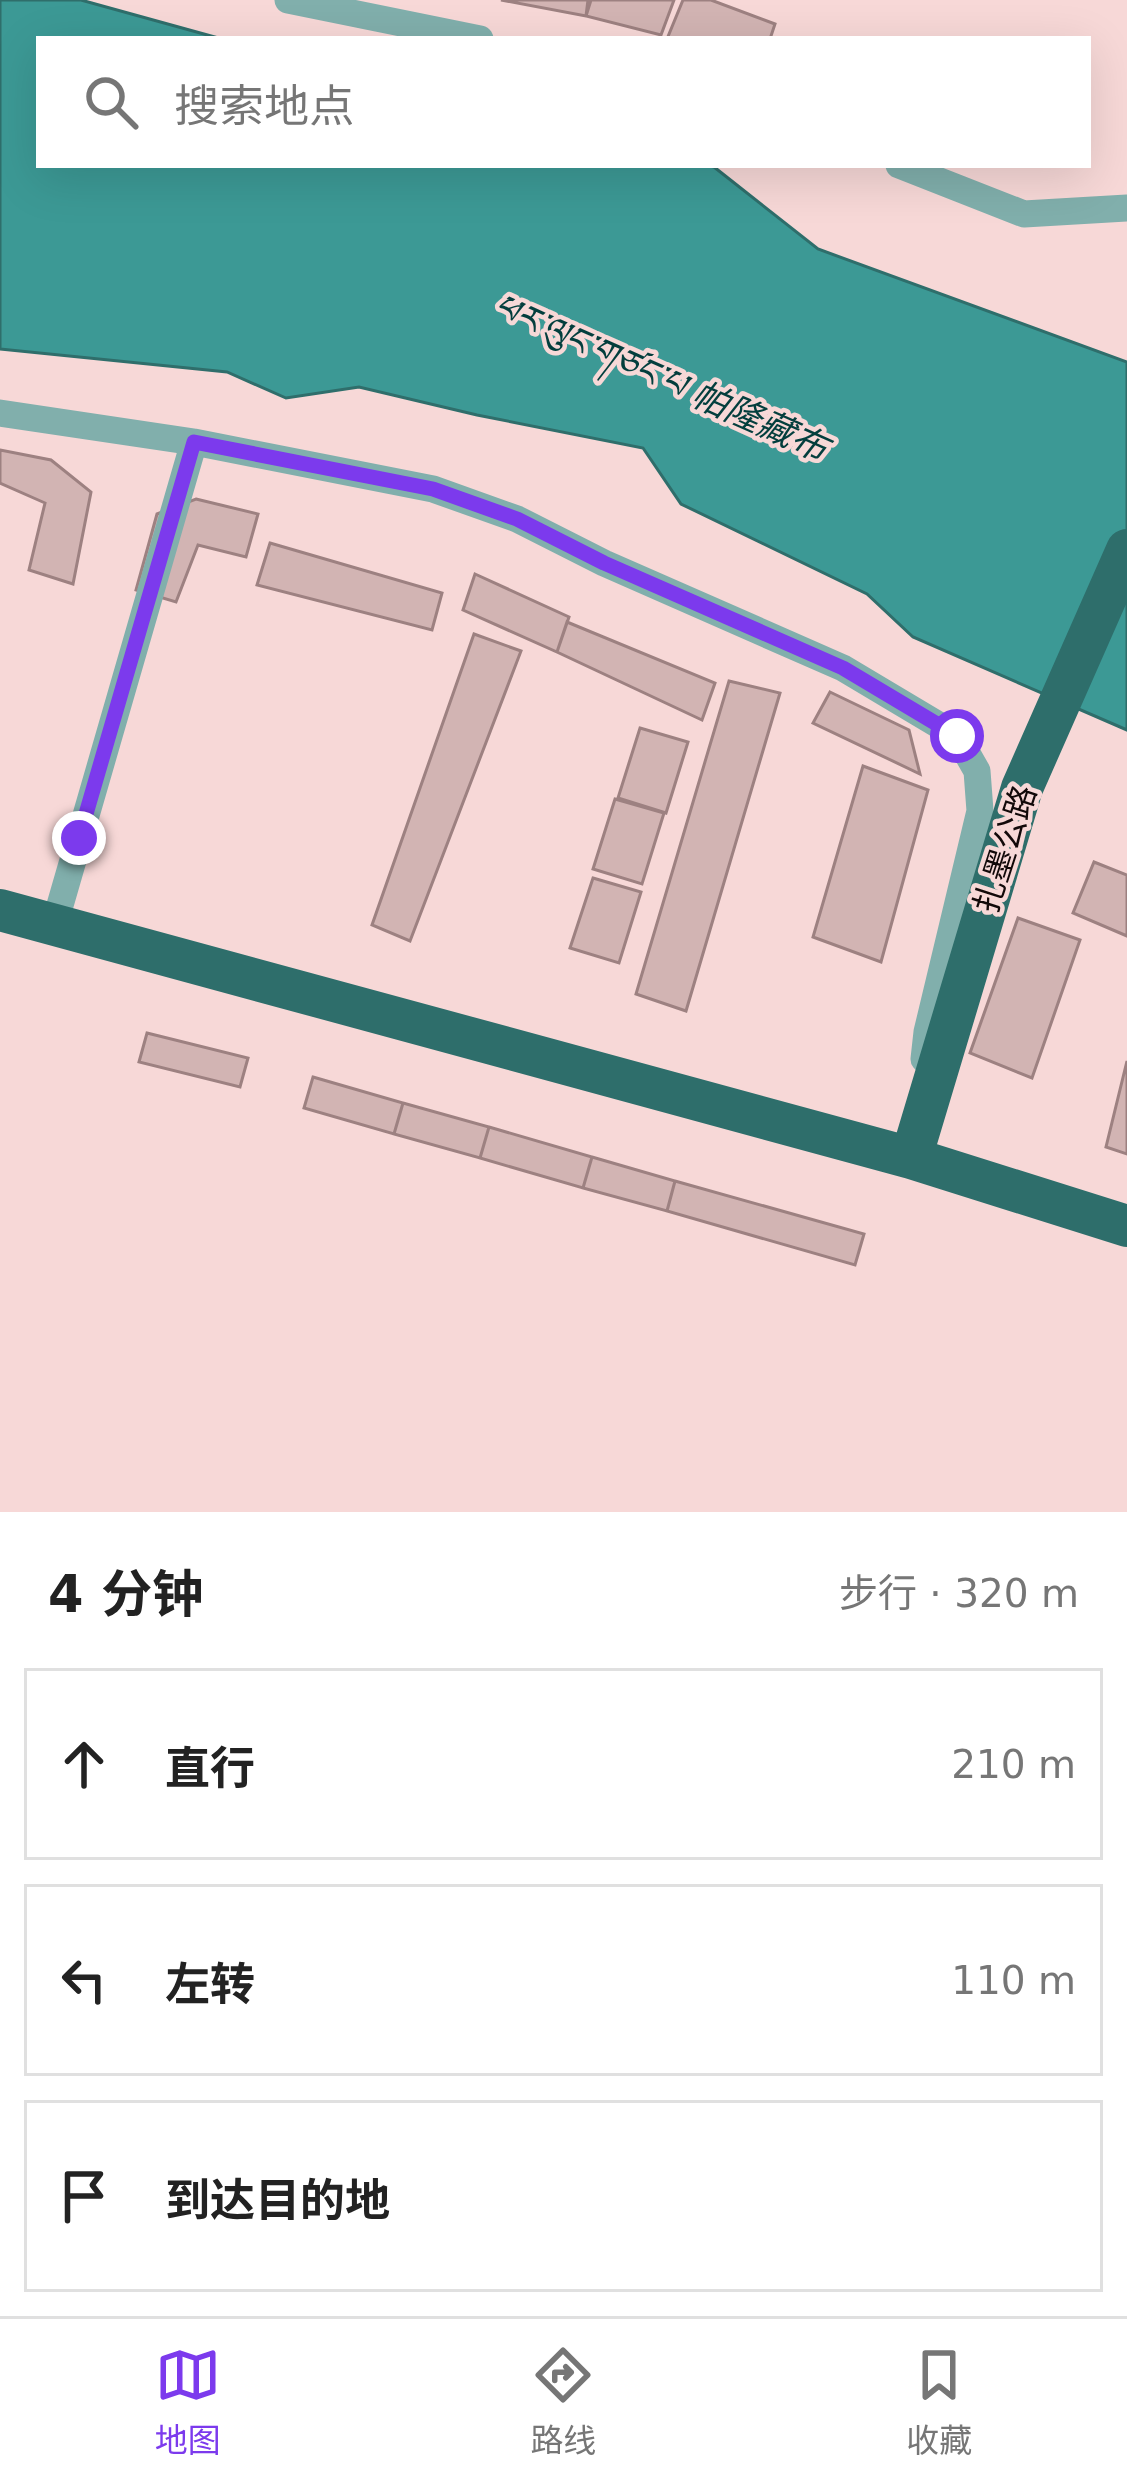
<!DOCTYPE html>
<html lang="zh">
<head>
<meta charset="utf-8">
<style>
	body { margin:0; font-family:"DejaVu Sans","Noto Sans SC","Noto Serif Tibetan",sans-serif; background:#f6f6f6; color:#222 }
	.stop { position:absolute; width:36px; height:36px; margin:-27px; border:9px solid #7c3aed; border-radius:50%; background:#fff }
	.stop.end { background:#7c3aed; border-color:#fff; box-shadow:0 3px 12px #0008 }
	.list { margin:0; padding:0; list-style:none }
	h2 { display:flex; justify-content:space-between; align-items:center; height:156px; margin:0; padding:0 48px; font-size:51px }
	h2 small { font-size:39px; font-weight:400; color:#767676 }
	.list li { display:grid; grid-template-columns:78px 1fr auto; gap:36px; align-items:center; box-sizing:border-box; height:192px; margin:0 24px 24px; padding:0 24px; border:3px solid #e0e0e0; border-radius:0px }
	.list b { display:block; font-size:45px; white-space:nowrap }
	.list em { font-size:39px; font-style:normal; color:#767676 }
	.icon { flex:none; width:66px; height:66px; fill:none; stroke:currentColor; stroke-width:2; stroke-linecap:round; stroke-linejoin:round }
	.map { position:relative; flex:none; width:1127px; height:1512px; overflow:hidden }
	.search { position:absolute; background:#fff; box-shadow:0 12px 48px #0002; left:36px; right:36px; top:36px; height:132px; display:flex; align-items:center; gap:30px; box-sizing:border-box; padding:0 42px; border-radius:0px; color:#767676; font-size:45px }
	.sheet { height:804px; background:#fff }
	nav { display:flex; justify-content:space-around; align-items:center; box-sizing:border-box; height:168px; border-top:3px solid #e0e0e0; background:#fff; font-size:33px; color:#767676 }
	nav a { display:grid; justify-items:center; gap:6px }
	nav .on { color:#7c3aed }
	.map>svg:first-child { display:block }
	.water { fill:#3c9995; stroke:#2f6e6b; stroke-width:3 }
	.building { fill:#d2b4b3; stroke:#9d8181; stroke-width:3 }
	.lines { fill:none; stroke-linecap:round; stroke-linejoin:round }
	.minor { stroke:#81afac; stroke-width:27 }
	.highway { stroke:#2e6e6b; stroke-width:42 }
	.route { stroke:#7c3aed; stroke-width:15 }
	.labels { text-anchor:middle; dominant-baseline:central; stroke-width:9; stroke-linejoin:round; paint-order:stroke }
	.street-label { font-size:33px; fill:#120909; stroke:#f7d8d7 }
	.water-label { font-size:36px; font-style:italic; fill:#033e3d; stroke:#f7d8d7 }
</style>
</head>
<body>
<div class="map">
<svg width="1127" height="1512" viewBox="0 0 1127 1512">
	<rect width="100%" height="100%" fill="#f7d8d7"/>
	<path class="water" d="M 0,0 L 81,0 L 222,39 L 39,39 L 39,165 L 705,165 L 714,167 L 818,249 L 1127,362 L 1127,730 L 913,637 L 867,594 L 681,504 L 643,448 L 477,415 L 359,387 L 286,398 L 227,372 L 0,349 Z"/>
	<path class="building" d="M 501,0 L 588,0 L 586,16 Z
		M 591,0 L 674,0 L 661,35 L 586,16 Z
		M 683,0 L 711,0 L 775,24 L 770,39 L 667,39 Z
		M 0,450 L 51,460 L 91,492 L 73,584 L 29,570 L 45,503 L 0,483 Z
		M 196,499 L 258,514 L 246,557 L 198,545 L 176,602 L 136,590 L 157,514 Z
		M 270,543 L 442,593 L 432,630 L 257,585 Z
		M 475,574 L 569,617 L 557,652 L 463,610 Z
		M 567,622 L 715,683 L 702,720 L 557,652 Z
		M 474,634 L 521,651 L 410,941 L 372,925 Z
		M 729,681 L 780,693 L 686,1011 L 636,994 Z
		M 830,692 L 909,730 L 920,774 L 813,723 Z
		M 640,728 L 688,742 L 666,813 L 618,798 Z
		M 863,766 L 928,790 L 881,962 L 813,937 Z
		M 615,799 L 664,813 L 642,884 L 593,869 Z
		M 1094,862 L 1127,875 L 1127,936 L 1073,913 Z
		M 593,878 L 641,892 L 619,963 L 570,948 Z
		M 1018,918 L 1080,940 L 1032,1078 L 970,1053 Z
		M 147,1033 L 248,1058 L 240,1087 L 139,1062 Z
		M 1127,1061 L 1127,1154 L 1106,1147 Z
		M 313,1077 L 403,1103 L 394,1134 L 304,1108 Z
		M 403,1103 L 489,1127 L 480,1158 L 394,1134 Z
		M 489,1127 L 592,1157 L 583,1188 L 480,1158 Z
		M 592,1157 L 675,1181 L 667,1211 L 583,1188 Z
		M 675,1181 L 864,1234 L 855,1265 L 667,1211 Z"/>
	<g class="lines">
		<path class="minor" d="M 288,0 L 480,39
			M 899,165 L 1024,214 L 1127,208
			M 0,413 L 194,442 L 433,489 L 517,519 L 604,563 L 843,668 L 957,736 L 977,771 L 980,811 L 927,1032 L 924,1059
			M 54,926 L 194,442"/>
		<path class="highway" d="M 0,910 L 911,1158 L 1127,1226
			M 911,1158 L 1022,788 L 1127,550"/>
	</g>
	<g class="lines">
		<path class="route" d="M 79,838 L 194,442 L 433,489 L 517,519 L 604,563 L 843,668 L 957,736"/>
	</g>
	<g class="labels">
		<g class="street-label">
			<text transform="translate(1005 849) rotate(-72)">扎墨公路</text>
		</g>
		<g class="water-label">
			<text transform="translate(661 377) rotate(24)">ཕར་ལུང་གཙང་པ 帕隆藏布</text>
		</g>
	</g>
</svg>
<div class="stop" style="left:957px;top:736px"></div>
<div class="stop end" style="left:79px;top:838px"></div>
<div class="search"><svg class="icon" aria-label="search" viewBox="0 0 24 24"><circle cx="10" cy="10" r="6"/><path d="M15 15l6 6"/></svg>搜索地点</div>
</div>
<section class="sheet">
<h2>4 分钟<small>步行 · 320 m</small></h2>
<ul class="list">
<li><svg class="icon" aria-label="ahead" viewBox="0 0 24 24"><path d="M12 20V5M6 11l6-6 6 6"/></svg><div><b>直行</b></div><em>210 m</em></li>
<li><svg class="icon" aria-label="left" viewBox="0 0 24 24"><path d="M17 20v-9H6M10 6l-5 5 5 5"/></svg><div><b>左转</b></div><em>110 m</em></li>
<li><svg class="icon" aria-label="arrive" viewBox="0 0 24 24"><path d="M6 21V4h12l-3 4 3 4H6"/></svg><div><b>到达目的地</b></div></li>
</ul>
</section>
<nav>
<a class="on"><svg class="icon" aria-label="map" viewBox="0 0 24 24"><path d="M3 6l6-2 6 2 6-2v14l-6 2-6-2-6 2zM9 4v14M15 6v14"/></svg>地图</a>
<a><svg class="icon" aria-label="directions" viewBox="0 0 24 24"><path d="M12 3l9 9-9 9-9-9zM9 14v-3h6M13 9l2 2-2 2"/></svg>路线</a>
<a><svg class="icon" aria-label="saved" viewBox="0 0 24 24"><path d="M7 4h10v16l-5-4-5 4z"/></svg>收藏</a>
</nav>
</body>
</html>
